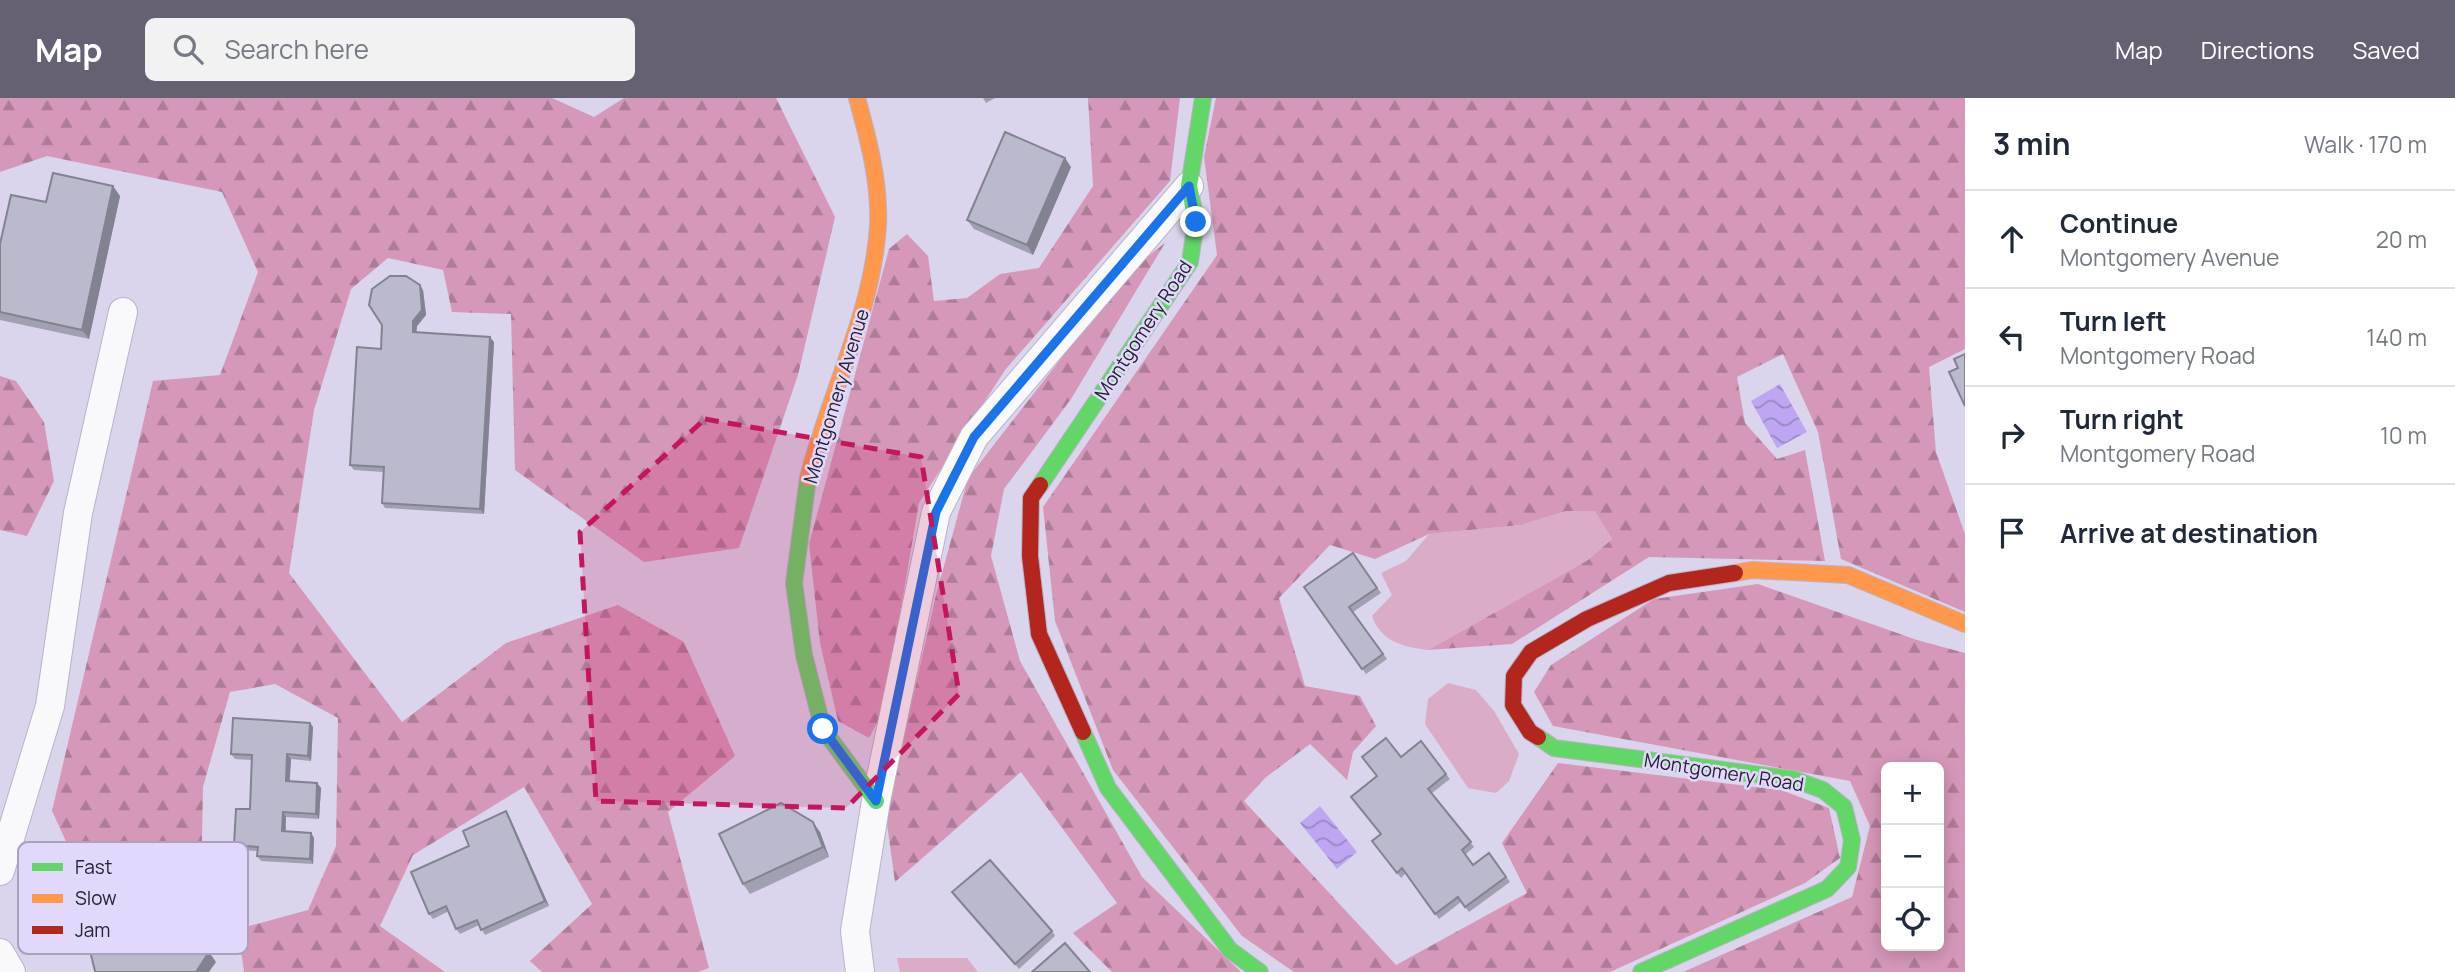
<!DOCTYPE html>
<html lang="en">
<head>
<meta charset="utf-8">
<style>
	body { margin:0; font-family:Manrope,sans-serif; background:#f2f2f3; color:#1f2937 }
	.controls { position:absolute; right:21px; bottom:21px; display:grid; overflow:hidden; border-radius:10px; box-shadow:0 4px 18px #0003 }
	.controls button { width:63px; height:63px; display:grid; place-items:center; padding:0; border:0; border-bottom:2px solid #e0e1e3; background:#fff; color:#1f2937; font:35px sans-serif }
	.stop { position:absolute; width:21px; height:21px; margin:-16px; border:5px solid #1a73e8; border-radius:50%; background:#fff }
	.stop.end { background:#1a73e8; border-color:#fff; box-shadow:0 2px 7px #0008 }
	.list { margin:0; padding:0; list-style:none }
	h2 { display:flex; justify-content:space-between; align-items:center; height:91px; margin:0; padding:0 28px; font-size:30px }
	h2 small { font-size:23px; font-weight:400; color:#747a83 }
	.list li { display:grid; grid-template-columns:46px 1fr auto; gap:21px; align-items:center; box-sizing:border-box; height:98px; padding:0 28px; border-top:2px solid #e0e1e3 }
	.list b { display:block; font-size:26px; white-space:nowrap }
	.list p { margin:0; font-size:23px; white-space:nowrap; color:#747a83 }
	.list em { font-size:23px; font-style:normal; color:#747a83 }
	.icon { flex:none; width:38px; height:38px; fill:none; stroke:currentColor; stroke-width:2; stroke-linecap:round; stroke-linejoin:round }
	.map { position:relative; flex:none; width:1965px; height:874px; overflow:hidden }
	header { display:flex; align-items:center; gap:42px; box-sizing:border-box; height:98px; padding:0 35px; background:#666073; color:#fff }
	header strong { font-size:33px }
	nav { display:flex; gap:38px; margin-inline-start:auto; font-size:24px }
	.search { width:490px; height:63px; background:#f2f2f3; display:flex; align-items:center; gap:18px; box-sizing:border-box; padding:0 24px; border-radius:10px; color:#747a83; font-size:26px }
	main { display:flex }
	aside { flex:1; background:#fff }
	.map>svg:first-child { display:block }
	.green { fill:#dbacc6 }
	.forest { fill:url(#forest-firs); fill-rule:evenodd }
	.water { fill:url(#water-waves) }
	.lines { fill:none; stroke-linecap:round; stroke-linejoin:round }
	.street-casing { stroke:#b8b3c6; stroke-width:30 }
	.fast-casing { stroke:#b8b3c6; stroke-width:18 }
	.slow-casing { stroke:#b8b3c6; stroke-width:18 }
	.jam-casing { stroke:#b8b3c6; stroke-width:18 }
	.street { stroke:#f9f9fc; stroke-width:28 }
	.fast { stroke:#63d668; stroke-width:16 }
	.slow { stroke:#ff974d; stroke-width:16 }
	.jam { stroke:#b3261e; stroke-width:16 }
	.wall { fill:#a1a0b0 }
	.shaded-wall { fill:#838290 }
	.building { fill:#bbbacd; stroke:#838290; stroke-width:2 }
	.route { stroke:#1a73e8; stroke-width:9 }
	.marked { fill:#c2185b; fill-opacity:0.2; stroke:#c2185b; stroke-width:5; stroke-dasharray:14 9; stroke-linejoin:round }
	.labels { text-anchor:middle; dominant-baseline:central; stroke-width:5; stroke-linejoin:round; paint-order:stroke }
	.street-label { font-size:19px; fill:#272232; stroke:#e2d8fc }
	.key { fill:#e2d8fc; stroke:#aaa1bf; stroke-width:2 }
	.key-label { font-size:19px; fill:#272232 }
</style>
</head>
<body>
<header>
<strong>Map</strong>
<div class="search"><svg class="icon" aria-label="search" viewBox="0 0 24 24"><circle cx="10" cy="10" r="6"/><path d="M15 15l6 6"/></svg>Search here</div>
<nav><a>Map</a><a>Directions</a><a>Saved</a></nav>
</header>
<main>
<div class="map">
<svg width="1965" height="874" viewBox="0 0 1965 874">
	<defs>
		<pattern id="forest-firs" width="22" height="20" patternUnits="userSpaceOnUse" patternTransform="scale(1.75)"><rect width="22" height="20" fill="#d698b9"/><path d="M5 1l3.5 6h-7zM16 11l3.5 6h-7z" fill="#ae7c97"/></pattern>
		<pattern id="water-waves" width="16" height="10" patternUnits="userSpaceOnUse" patternTransform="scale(1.75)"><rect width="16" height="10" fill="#bea6f2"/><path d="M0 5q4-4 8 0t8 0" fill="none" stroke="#9a87c5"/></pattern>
	</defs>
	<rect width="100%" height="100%" fill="#dad4ec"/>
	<path class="green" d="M 1595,412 L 1612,441 L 1588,462 L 1428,552 C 1404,549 1381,544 1372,518 L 1392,497 L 1381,475 L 1406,463 L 1429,436 L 1521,427 L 1566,413 Z
		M 1448,585 L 1476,592 L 1494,613 L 1519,656 L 1509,683 L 1496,695 L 1468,690 L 1425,626 L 1428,601 Z
		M 897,860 L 967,860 L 978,874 L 900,874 Z"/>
	<path class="forest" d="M 0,0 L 552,0 L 594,19 L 624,0 L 776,0 L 835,119 L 798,277 L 739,450 L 644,464 L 515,372 L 511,216 L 452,214 L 443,172 L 388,160 L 351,191 L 314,312 L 289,475 L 402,624 L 506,545 L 618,507 L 684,544 L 735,658 L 668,714 L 709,870 L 698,874 L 542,874 L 530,863 L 592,806 L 524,689 L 413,757 L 380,828 L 445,874 L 244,874 L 238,831 L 308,812 L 336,748 L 338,620 L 275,586 L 230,594 L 203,689 L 201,794 L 126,800 L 77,767 L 52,713 L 153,283 L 220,277 L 258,174 L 222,94 L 47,58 L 0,74 Z
		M 1088,0 L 1180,0 L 1170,83 L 1005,272 L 919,405 L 883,614 L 869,640 L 838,623 L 820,545 L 809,446 L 889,151 L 907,136 L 928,158 L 934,203 L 967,200 L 1000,176 L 1039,170 L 1093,88 Z
		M 1216,0 L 1965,0 L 1965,251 L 1929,269 L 1936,354 L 1965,436 L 1965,514 L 1841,461 L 1818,334 L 1783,256 L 1737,279 L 1745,325 L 1777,361 L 1805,352 L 1825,463 L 1649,459 L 1512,546 L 1428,552 L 1588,462 L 1612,441 L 1595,413 L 1566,413 L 1521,427 L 1429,436 L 1375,461 L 1330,447 L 1279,500 L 1305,588 L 1360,598 L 1376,628 L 1353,654 L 1347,682 L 1310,646 L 1265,680 L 1244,703 L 1396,867 L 1527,795 L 1502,745 L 1558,665 L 1781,692 L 1829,710 L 1840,760 L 1805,785 L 1610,874 L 1294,874 L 1242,838 L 1113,672 L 1055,523 L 1043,409 L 1217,157 L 1204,59 Z
		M 1165,145 L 1071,301 L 1004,391 L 991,458 L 1020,563 L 1142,779 L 1241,874 L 1112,874 L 1073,835 L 1117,805 L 1021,674 L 895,784 L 886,719 L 936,497 L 968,380 L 1130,172 Z
		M 0,278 L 16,283 L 44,324 L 54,383 L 27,438 L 0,432 Z
		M 1758,486 L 1917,542 L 1965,555 L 1965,874 L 1683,874 L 1852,799 L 1870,728 L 1850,683 L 1553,628 L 1534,594 L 1551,567 L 1654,501 ZM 1886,669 L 1939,669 L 1939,848 L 1886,848 Z"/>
	<path class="water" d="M 1780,286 L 1807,334 L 1777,350 L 1751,303 Z
		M 1320,708 L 1357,754 L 1337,771 L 1300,725 Z"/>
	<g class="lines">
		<defs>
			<path id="street" d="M 0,773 L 50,608 L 78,415 L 123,214
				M 0,855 L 11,874
				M 860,874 L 855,833 L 876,703 L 936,414 L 974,339 L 1189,88"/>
			<path id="fast" d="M 808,380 L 794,485 L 804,557 L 823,631 L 876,703
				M 1040,387 L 1190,164 L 1196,123 L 1189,88 L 1203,0
				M 1083,634 L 1108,690 L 1230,852 L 1260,874
				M 1538,639 L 1554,650 L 1793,681 L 1823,692 L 1844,709 L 1852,742 L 1848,769 L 1827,791 L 1641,874"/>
			<path id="slow" d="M 808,380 C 829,296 873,214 878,127 C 880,84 868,40 857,0
				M 1735,475 L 1752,472 L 1848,477 L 1965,526"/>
			<path id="jam" d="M 1040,387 L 1031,400 L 1030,458 L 1039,536 L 1083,634
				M 1538,639 L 1530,634 L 1513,607 L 1514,578 L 1531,554 L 1587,521 L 1669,485 L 1735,475"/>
		</defs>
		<use href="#street" class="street-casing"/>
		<use href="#fast" class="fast-casing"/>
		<use href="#slow" class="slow-casing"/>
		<use href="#jam" class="jam-casing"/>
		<use href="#street" class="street"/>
		<use href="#fast" class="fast"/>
		<use href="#slow" class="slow"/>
		<use href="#jam" class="jam"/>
	</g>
	<path class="wall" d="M 983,0 L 995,0 L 986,5 Z
		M 1071,69 L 1033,157 L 974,131 L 967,122 Z
		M 120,98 L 89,241 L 0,222 L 0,146 L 46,104 Z
		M 423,192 L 426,217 L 417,228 L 416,234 L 494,244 L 484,416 L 385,410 L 382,405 L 383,374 L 354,372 L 350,367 L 381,251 Z
		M 1353,455 L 1381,495 L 1353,514 L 1387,561 L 1366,576 L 1304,489 Z
		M 310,625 L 313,629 L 311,663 L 291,661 L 290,683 L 317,685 L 321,690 L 319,721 L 286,719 L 286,734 L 311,735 L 314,740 L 313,766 L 261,763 L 257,758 L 258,753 L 238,752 L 234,747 L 250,711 L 252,662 L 235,661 L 231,656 Z
		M 1421,643 L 1450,681 L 1432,695 L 1474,749 L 1465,757 L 1473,767 L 1489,755 L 1510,784 L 1469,814 L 1461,804 L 1439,821 L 1406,775 L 1401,780 L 1372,743 L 1381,737 L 1401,659 Z
		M 509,718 L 549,808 L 485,837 L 479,827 L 460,836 L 456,831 L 449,813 L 433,821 L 429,816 L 469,748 Z
		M 820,734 L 829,759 L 750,796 L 743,786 Z
		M 952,794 L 1052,833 L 1055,838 L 1019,871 Z"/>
	<path class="shaded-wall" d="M 1065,60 L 1071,69 L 1033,157 L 1027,147 Z
		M 113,88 L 120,98 L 89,241 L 82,232 Z
		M 420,187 L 423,192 L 426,217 L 417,228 L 416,239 L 413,234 L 413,223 Z
		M 490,239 L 494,244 L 484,416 L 480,411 Z
		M 310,625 L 313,629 L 311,663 L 308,658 Z
		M 287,656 L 291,661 L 289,688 L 286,683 Z
		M 317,685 L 321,690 L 319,721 L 316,716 Z
		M 506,713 L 509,718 L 549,808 L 545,803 Z
		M 283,714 L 286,719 L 285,738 L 282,733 Z
		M 813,724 L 820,734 L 829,759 L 823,749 Z
		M 311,735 L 314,740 L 313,766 L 310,761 Z
		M 209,854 L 216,864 L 209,874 L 196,874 Z"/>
	<path class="building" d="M 1005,34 L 1065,60 L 1027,147 L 967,122 Z
		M 53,75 L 113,88 L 82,232 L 0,214 L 0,146 L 11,97 L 46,104 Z
		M 390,178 L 406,178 L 420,187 L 422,212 L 413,223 L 413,234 L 490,239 L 480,411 L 382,405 L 384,369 L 350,367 L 357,249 L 381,251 L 382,227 L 369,207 L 372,191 Z
		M 1965,256 L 1965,308 L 1949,274 L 1958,270 L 1954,261 Z
		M 1353,455 L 1377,490 L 1349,509 L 1383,556 L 1362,571 L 1304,489 Z
		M 233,620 L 310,625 L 308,658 L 287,656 L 286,683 L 317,685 L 316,716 L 283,714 L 282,733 L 311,735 L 310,761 L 257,758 L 258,749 L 234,747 L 236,711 L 250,711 L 252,657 L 231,656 Z
		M 1386,640 L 1401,659 L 1421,643 L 1446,676 L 1428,691 L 1471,744 L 1462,752 L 1473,767 L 1489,755 L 1506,779 L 1465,809 L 1458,799 L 1435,816 L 1402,770 L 1397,775 L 1372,743 L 1381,736 L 1351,699 L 1377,678 L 1362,659 Z
		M 781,705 L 813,724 L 823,749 L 743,786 L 719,736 Z
		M 506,713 L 545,803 L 481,832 L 477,822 L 456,831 L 446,808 L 429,816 L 411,774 L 469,748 L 463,733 Z
		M 990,762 L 1052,833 L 1015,866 L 952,794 Z
		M 161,809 L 209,854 L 196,874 L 96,874 L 95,873 L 91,857 L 96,850 L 107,846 L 109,826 L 118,816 L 136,817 L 144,825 Z
		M 1065,845 L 1090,874 L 1032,874 Z"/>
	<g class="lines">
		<path class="route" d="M 823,631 L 876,703 L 936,414 L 974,339 L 1189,88 L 1196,124"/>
	</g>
	<path class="marked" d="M 705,321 L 921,359 L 959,596 L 846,710 L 596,703 L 580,434 Z"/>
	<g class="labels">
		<g class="street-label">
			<text transform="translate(1143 232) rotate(-57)">Montgomery Road</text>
			<text transform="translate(836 298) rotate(-73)">Montgomery Avenue</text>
			<text transform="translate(1724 674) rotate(9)">Montgomery Road</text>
		</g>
	</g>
	<rect x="18" y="744" width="230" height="112" rx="10" class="key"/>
	<rect x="32" y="765" width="31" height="8" fill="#63d668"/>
	<rect x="32" y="796" width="31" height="9" fill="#ff974d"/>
	<rect x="32" y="828" width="31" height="8" fill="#b3261e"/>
	<g class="key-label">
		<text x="75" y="776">Fast</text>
		<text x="75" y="807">Slow</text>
		<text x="75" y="839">Jam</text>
	</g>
</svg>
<div class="controls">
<button>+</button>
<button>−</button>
<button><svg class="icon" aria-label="locate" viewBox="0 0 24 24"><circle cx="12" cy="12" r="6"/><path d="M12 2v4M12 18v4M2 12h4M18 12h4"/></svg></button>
</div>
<div class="stop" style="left:823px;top:631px"></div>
<div class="stop end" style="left:1196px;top:124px"></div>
</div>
<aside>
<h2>3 min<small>Walk · 170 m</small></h2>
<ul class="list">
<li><svg class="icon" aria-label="ahead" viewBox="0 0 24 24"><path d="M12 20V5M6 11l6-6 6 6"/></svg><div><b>Continue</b><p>Montgomery Avenue</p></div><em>20 m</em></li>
<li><svg class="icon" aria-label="left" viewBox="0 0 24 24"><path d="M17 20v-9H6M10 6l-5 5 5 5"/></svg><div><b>Turn left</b><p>Montgomery Road</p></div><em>140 m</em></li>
<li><svg class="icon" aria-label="right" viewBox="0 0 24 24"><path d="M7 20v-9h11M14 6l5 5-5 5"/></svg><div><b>Turn right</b><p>Montgomery Road</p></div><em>10 m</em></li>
<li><svg class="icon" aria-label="arrive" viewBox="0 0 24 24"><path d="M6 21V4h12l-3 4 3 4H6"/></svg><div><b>Arrive at destination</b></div></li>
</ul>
</aside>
</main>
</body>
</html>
